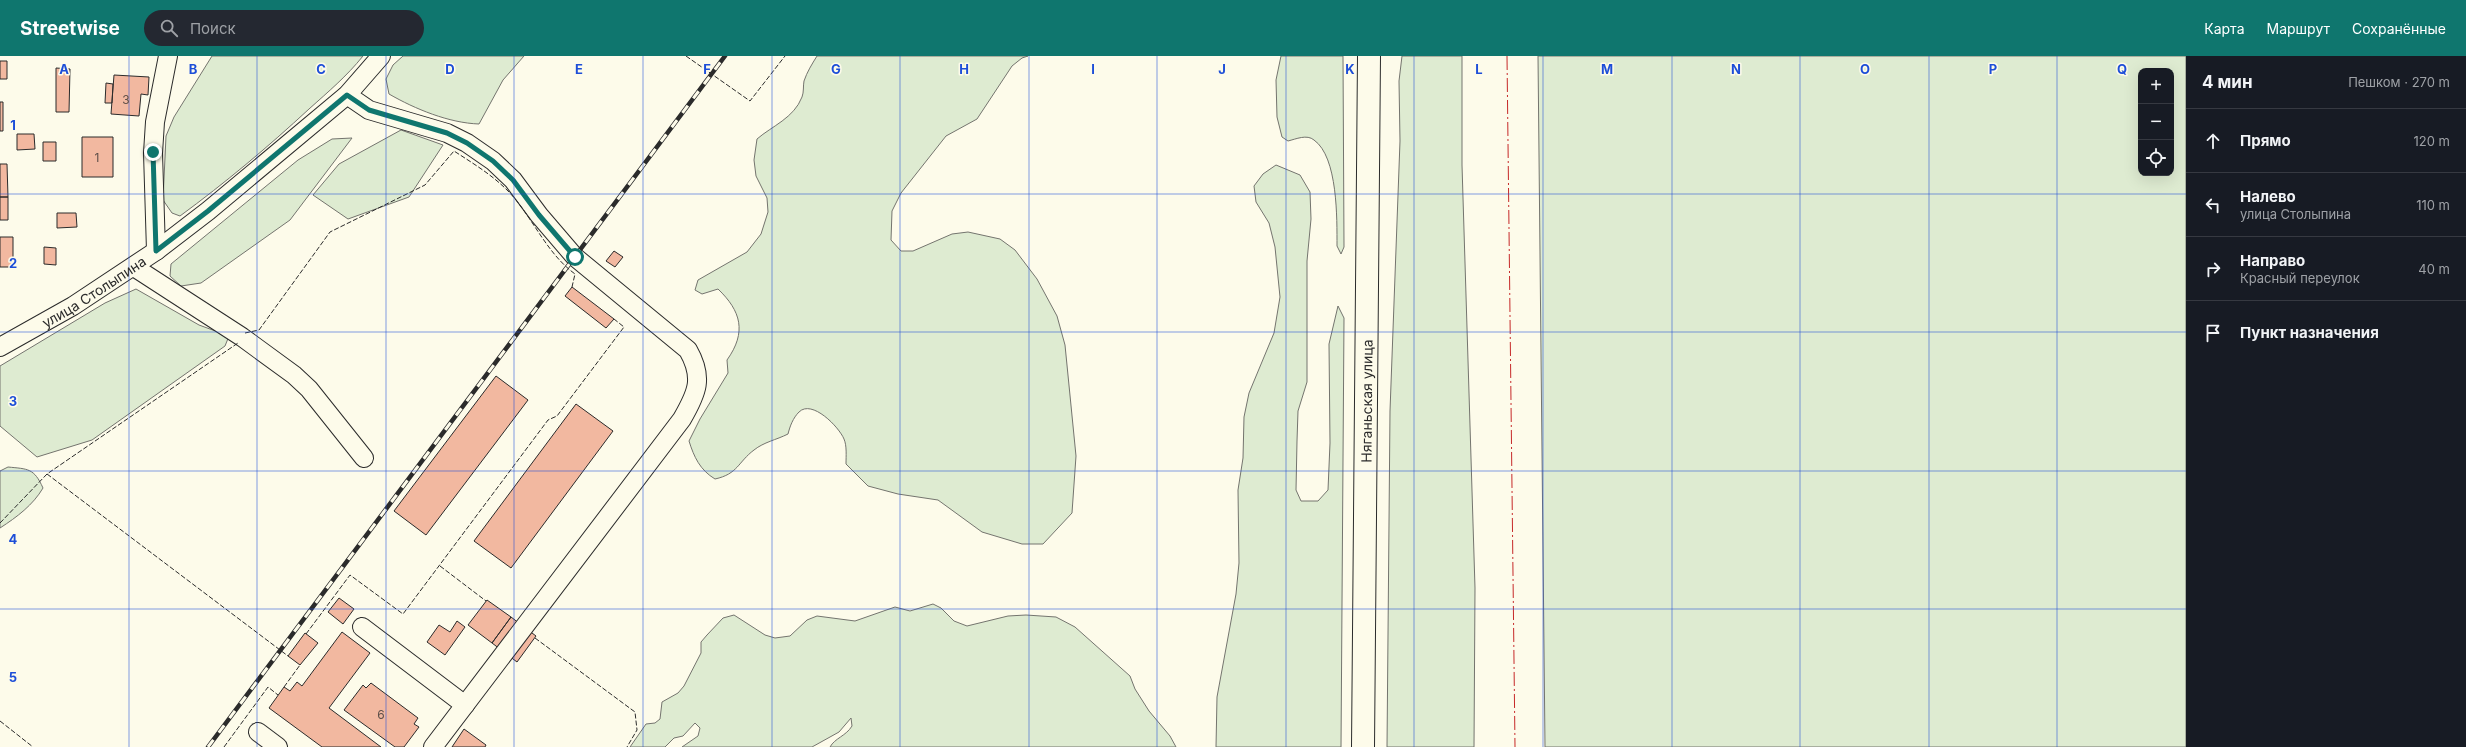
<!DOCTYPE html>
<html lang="ru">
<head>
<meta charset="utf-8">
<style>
	body { margin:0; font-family:Inter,sans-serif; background:#242831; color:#f1f3f6 }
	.controls { position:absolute; right:12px; top:12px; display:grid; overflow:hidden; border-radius:8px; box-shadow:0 4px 16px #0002 }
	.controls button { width:36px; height:36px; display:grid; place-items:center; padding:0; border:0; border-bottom:1px solid #363941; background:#171b24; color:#f1f3f6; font:20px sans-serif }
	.stop { position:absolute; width:12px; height:12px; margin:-9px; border:3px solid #0f766e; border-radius:50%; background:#fff }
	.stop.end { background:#0f766e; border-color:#fff; box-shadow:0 1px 4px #0008 }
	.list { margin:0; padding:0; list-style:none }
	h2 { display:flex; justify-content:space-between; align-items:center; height:52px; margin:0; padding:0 16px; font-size:17px }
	h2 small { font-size:13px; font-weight:400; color:#9ea1a6 }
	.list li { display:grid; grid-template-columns:26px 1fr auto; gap:12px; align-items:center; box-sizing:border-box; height:64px; padding:0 16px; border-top:1px solid #363941 }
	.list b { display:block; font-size:15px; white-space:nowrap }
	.list p { margin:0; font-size:13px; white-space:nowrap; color:#9ea1a6 }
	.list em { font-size:13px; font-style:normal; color:#9ea1a6 }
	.icon { flex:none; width:22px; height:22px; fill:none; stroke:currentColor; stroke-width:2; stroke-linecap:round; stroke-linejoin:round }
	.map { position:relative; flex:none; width:2186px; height:691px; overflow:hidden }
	header { display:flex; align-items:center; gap:24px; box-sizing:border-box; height:56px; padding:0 20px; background:#0f766e; color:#fff }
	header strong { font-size:19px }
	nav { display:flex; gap:22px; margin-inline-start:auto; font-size:14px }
	.search { width:280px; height:36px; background:#242831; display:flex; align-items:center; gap:10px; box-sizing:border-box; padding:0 14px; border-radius:22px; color:#9ea1a6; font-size:15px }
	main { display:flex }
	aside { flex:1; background:#171b24 }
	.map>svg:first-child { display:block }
	.green { fill:#deebd1; stroke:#74746e; fill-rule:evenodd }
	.building { fill:#f2b8a0; stroke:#2b2b2b }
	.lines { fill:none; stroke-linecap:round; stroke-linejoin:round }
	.minor-casing { stroke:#2b2b2b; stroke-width:20 }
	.highway-casing { stroke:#2b2b2b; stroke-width:24 }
	.minor { stroke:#fdfbea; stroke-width:18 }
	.highway { stroke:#fdfbea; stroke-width:22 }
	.rail-casing { stroke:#2b2b2b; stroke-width:4.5 }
	.rail { stroke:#fdfbea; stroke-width:3; stroke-dasharray:9; stroke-linecap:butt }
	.fence { stroke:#2b2b2b; stroke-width:1; stroke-dasharray:5 2; stroke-linecap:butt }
	.power { stroke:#c62828; stroke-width:1; stroke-dasharray:14 3 2 3; stroke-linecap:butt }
	.route { stroke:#0f766e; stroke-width:5 }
	.grid { fill:none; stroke:#1d4ed8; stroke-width:1; stroke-opacity:0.55 }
	.labels { text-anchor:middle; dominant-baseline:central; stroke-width:3; stroke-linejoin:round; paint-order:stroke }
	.number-label { font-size:12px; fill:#5d4e48 }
	.street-label { font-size:14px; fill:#2b2b2b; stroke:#fdfbea }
	.grid-label { font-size:13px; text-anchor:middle; font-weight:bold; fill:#1d4ed8; stroke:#fdfbea; stroke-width:3; stroke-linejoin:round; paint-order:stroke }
</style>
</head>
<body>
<header>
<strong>Streetwise</strong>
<div class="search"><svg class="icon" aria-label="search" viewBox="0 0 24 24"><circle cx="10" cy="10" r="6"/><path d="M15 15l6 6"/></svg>Поиск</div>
<nav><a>Карта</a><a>Маршрут</a><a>Сохранённые</a></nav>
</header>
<main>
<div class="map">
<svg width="2186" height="691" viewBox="0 0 2186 691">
	<rect width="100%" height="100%" fill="#fdfbea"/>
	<path class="green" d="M 212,0 L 363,0 C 347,20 328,36 309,53 C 268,91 225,127 180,160 L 172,157 L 163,144 L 166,80 L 174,61 Z
		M 403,0 L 524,0 L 503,24 L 479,68 C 449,67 415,53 389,38 L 386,23 L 393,9 Z
		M 817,0 L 1028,0 L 1022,2 L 1012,10 L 977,63 L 946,80 L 901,137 L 892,155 L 891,184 L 901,195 L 913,195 L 952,178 L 968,176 L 1000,183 L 1015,194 L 1037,223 L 1057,260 L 1065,289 L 1076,400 L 1072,457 L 1043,488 L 1022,488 L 982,476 L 938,444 L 898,438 L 868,430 L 846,408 C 846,400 847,390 844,383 C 839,371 812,343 799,356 C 793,362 790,370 788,378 C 776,384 764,386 754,394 C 738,406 738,418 715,423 C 700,414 694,401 689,385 L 700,363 L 728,317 L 727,304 C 747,276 741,255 718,233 L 702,238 L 695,234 L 698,224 L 747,196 L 761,178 L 768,156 L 767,142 L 756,120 L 754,104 L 757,83 C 772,70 794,62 802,41 C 804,36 803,30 804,25 C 807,16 812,8 817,0 Z
		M 1281,0 L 1343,0 L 1344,191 L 1341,198 L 1337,190 C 1337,163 1338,101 1314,84 C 1307,78 1296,83 1288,85 L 1282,81 L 1277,61 L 1276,24 Z
		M 1402,0 L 1462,0 L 1462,109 L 1475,532 L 1474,691 L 1387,691 L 1390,355 L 1400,85 L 1399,25 Z
		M 1538,0 L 2186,0 L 2186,691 L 1545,691 ZM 2141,15 L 2171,15 L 2171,117 L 2141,117 Z
		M 401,74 L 443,89 L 409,141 L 348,163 L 313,139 L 339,108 Z
		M 352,82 L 290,164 L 201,227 L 181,230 L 170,220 L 171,208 L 298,104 L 332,83 Z
		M 1276,109 L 1300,119 L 1310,136 L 1311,163 L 1307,205 L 1307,326 L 1298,355 L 1297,385 L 1296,434 L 1301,445 L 1318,445 L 1328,434 L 1330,387 L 1329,288 L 1338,250 L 1344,262 L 1341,691 L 1216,691 L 1217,641 L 1236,538 L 1239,507 L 1238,434 L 1243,402 L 1244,361 L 1249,337 L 1274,277 L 1280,241 L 1275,191 L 1269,167 L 1256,146 L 1254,130 L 1263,118 Z
		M 136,233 L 199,269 L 229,280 L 225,290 L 92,384 L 37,401 L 0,370 L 0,310 L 105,247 Z
		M 8,411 C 28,413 34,412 43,432 C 33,449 17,461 0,472 L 0,415 Z
		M 933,548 L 941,552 L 954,565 L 967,570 L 1008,560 L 1026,559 L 1056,561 L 1075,571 L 1130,620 L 1135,633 L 1149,655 L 1170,680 L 1176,691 L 830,691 C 835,682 846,680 852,670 L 851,662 L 839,676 L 812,691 L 682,691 L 698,680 L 700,672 L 695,667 L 683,680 L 674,682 L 665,691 L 630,691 L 646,668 L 655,667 L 660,663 L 662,646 L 678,637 L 684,630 L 701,597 L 701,586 L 707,579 L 723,562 L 734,559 L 765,579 L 775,582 L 790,580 L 807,564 L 817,560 L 855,565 L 895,551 L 910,555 Z"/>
	<path class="building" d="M 0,5 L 7,5 L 7,23 L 0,23 Z
		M 56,12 L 70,13 L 69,56 L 56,56 Z
		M 114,19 L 149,21 L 148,39 L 141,38 L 139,60 L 111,58 Z
		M 106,27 L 113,28 L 112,47 L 105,47 Z
		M 0,46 L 3,46 L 3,75 L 0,75 Z
		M 17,78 L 34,78 L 35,93 L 17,94 Z
		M 82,81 L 113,81 L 113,121 L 82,121 Z
		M 43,86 L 56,86 L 56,105 L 43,105 Z
		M 0,108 L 7,108 L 8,141 L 0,141 Z
		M 0,141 L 8,141 L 8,164 L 0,164 Z
		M 57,157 L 76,157 L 77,171 L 57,172 Z
		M 0,181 L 13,181 L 13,211 L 0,211 Z
		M 44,191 L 56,192 L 56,209 L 44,208 Z
		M 614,195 L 623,201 L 615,211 L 606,205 Z
		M 572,231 L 614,263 L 606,272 L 565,240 Z
		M 496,320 L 528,344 L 426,479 L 394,455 Z
		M 576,348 L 613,375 L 511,512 L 474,485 Z
		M 339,542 L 354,553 L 343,568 L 328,556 Z
		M 487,544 L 511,561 L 492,587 L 468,569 Z
		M 511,561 L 536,580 L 517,606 L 492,587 Z
		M 457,565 L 465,571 L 445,599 L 427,586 L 439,569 L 450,576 Z
		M 342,576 L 370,597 L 329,652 L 381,691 L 322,691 L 269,652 L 284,631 L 290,635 L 297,626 L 302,630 Z
		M 305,577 L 318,587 L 300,609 L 288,600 Z
		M 371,627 L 418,662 L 414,668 L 419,671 L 404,691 L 395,691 L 344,654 L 363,629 L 366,632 Z
		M 464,673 L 486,689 L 485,691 L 452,691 Z"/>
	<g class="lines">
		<defs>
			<g id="minor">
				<path d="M 347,39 L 369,54 L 447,77 L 467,87 L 493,105 L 513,124 L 539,159 L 575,201 L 688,294 C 704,322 697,337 682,363 L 433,691"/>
				<path d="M 156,195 L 153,97 L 155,66 L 168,0"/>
				<path d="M 134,211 L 242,281 L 294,319 L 309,333 L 364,402"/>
				<path id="s1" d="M 0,291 L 73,250 L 156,195 L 208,155 L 347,39 L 381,0"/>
				<path d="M 362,571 L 465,649"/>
				<path d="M 258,676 L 278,691"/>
			</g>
			<g id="highway">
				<path id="s2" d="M 1363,691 L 1369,0"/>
			</g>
		</defs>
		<use href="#minor" class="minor-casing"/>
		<use href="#highway" class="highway-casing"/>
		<use href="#minor" class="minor"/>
		<use href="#highway" class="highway"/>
		<defs>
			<path id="rail" d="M 208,691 L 725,0"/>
		</defs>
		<use href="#rail" class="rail-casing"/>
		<use href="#rail" class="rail"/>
		<path class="fence" d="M 686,0 L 750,45 L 785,0
			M 245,277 L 259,274 L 330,176 L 425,129 L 454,95 C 477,110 499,123 516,144 C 536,169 549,199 575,218 L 572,231
			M 47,418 L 288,600
			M 0,467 L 47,418 L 238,287
			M 440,510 L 486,545
			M 306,578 L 350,519 L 403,558 L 548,364 L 557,360 L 624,271 L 614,263
			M 535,582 L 635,656 L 637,674 L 627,691
			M 284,631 L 300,609
			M 0,665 L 33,691
			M 224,691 L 268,631 L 278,639"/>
		<path class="power" d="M 1507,0 L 1515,691"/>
	</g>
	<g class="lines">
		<path class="route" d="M 153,96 L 156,195 L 208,155 L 347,39 L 369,54 L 447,77 L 467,87 L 493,105 L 513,124 L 539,159 L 575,201"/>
	</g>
	<path class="grid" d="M 129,0 L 129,691M 257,0 L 257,691M 386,0 L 386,691M 514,0 L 514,691M 643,0 L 643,691M 772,0 L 772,691M 900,0 L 900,691M 1029,0 L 1029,691M 1157,0 L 1157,691M 1286,0 L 1286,691M 1414,0 L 1414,691M 1543,0 L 1543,691M 1672,0 L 1672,691M 1800,0 L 1800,691M 1929,0 L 1929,691M 2057,0 L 2057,691M 0,138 L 2186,138M 0,276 L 2186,276M 0,415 L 2186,415M 0,553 L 2186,553"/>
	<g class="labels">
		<g class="number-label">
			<text x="126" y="43">3</text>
			<text x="97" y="101">1</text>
			<text x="381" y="658">6</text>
		</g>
		<g class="street-label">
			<text stroke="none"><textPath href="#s1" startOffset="109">улица Столыпина</textPath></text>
			<text stroke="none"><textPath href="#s2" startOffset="346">Няганьская улица</textPath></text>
		</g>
	</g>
	<g class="grid-label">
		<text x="64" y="18">A</text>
		<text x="193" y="18">B</text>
		<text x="321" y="18">C</text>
		<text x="450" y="18">D</text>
		<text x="579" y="18">E</text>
		<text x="707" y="18">F</text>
		<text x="836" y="18">G</text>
		<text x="964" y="18">H</text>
		<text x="1093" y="18">I</text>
		<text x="1222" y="18">J</text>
		<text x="1350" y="18">K</text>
		<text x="1479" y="18">L</text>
		<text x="1607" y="18">M</text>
		<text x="1736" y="18">N</text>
		<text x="1865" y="18">O</text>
		<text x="1993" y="18">P</text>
		<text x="2122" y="18">Q</text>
		<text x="13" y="74">1</text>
		<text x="13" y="212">2</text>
		<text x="13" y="350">3</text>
		<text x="13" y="488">4</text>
		<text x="13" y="626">5</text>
	</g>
</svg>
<div class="controls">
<button>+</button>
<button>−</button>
<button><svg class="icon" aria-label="locate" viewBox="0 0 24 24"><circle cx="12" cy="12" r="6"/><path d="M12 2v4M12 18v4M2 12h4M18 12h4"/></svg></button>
</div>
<div class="stop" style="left:575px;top:201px"></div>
<div class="stop end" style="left:153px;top:96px"></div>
</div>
<aside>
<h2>4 мин<small>Пешком · 270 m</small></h2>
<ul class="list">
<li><svg class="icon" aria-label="ahead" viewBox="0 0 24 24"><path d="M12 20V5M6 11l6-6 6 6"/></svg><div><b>Прямо</b></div><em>120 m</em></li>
<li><svg class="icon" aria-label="left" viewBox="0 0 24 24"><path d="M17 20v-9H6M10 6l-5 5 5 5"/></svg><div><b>Налево</b><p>улица Столыпина</p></div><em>110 m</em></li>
<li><svg class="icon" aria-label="right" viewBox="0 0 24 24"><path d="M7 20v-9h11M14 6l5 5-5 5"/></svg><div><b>Направо</b><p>Красный переулок</p></div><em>40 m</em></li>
<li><svg class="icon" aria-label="arrive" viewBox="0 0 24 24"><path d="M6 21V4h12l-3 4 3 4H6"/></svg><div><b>Пункт назначения</b></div></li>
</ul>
</aside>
</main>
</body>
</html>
